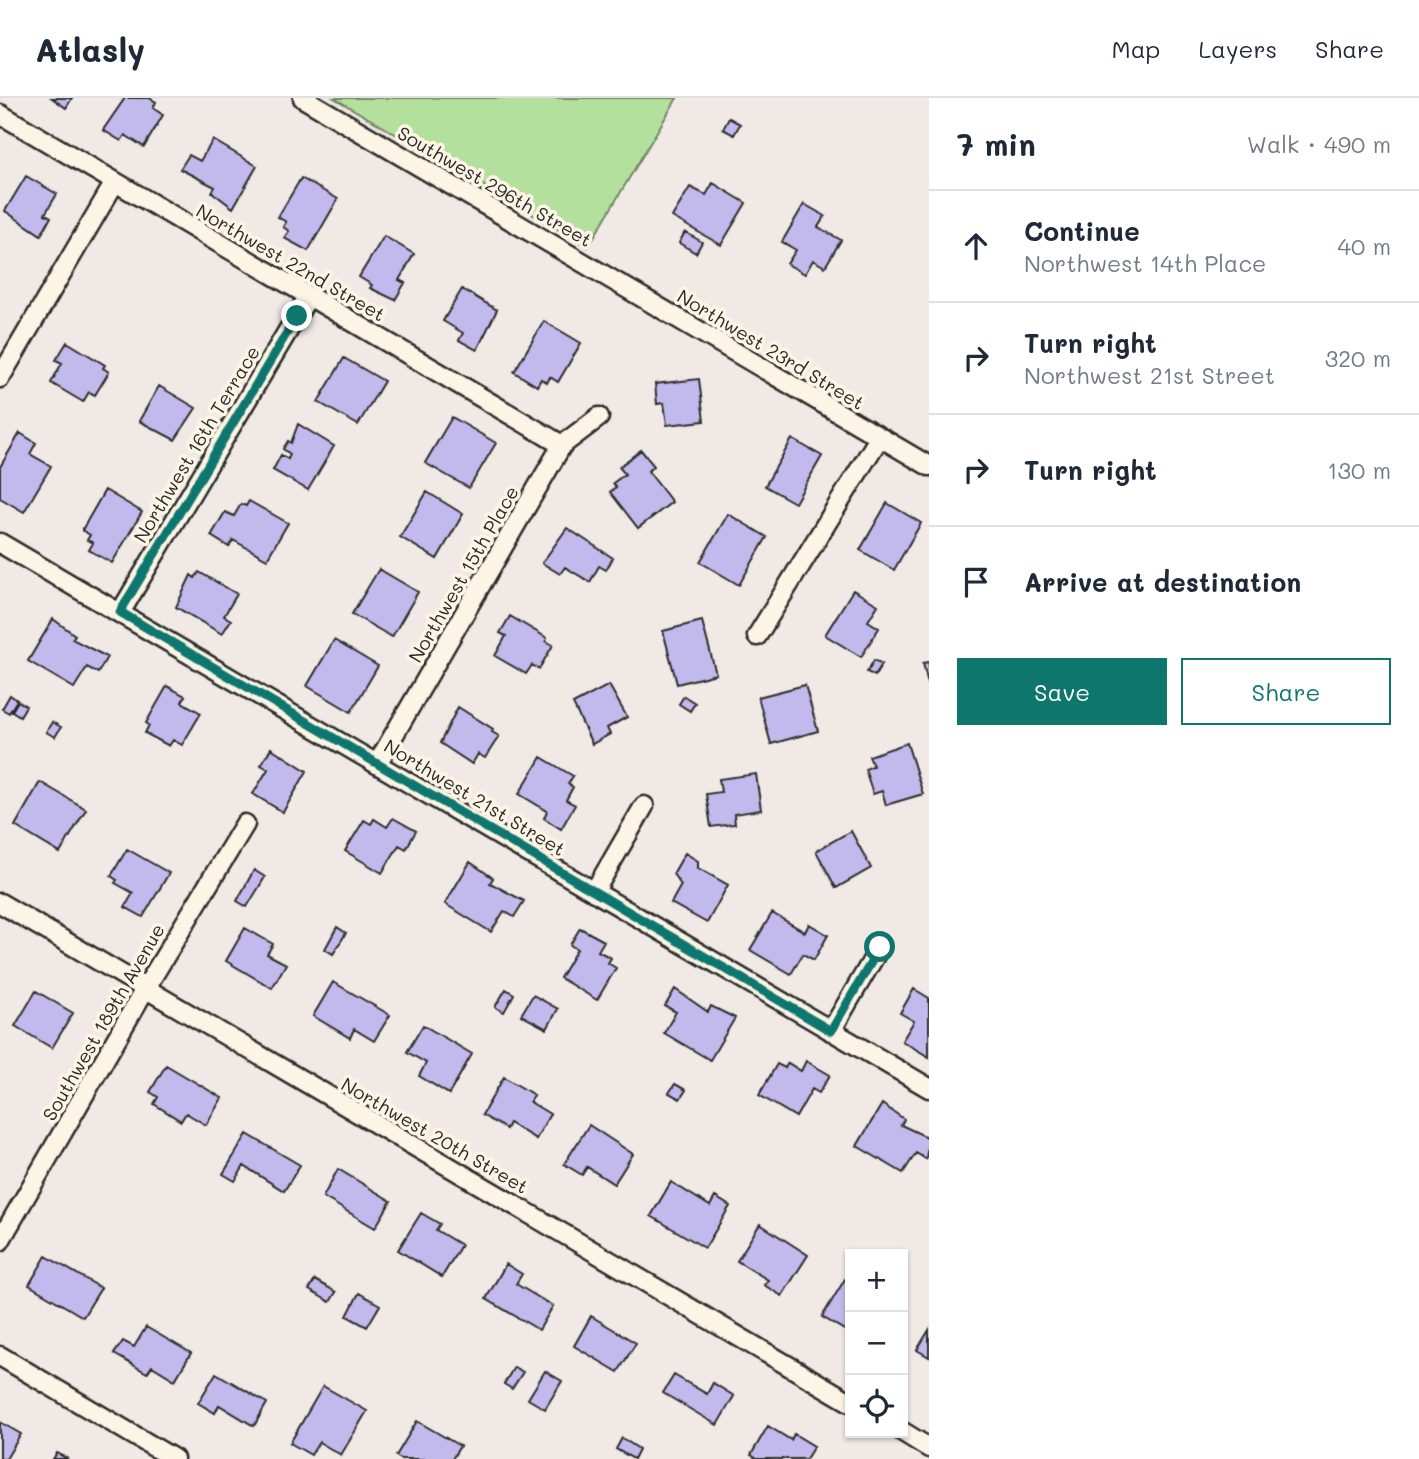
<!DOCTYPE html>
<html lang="en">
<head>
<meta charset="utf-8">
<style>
	body { margin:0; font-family:Mali,sans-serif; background:#f6f6f7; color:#1f2937 }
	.controls { position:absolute; right:21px; bottom:21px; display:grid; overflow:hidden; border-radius:0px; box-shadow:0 2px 5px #0004 }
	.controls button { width:63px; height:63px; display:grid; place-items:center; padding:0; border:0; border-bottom:2px solid #e0e1e3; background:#fff; color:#1f2937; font:35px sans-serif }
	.stop { position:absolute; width:21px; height:21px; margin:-16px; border:5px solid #0f766e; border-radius:50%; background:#fff }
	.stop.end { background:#0f766e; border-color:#fff; box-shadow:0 2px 7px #0008 }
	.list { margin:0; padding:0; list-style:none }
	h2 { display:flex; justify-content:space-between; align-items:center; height:91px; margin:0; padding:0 28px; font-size:30px }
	h2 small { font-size:23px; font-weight:400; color:#747a83 }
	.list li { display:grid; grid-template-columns:46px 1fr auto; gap:21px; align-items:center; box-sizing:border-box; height:112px; padding:0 28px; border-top:2px solid #e0e1e3 }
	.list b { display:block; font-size:26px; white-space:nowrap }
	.list p { margin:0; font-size:23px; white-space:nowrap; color:#747a83 }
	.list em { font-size:23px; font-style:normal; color:#747a83 }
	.actions { display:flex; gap:14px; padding:21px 28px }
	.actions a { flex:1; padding:16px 0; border:2px solid #0f766e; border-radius:0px; text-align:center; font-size:24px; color:#0f766e }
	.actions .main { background:#0f766e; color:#fff }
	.icon { flex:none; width:38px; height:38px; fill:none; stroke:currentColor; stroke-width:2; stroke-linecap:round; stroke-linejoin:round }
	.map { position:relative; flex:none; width:929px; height:1361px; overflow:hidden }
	header { display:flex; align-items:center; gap:42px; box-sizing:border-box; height:98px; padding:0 35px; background:#fff; border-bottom:2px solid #e0e1e3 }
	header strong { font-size:33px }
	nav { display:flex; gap:38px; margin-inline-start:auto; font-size:24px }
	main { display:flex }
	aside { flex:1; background:#fff }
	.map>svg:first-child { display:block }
	.green { fill:#b4e09e; stroke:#708664; stroke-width:2 }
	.building { fill:#c2baec; stroke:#2b2b2b; stroke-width:2 }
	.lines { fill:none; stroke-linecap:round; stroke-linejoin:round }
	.minor-casing { stroke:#2b2b2b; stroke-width:23 }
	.minor { stroke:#fcf5e5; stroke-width:18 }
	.route { stroke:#0f766e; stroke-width:9 }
	.labels { text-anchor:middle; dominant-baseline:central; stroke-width:7; stroke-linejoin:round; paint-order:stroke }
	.street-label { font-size:19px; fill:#2b2b2b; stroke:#fcf5e5 }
</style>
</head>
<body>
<header>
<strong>Atlasly</strong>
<nav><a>Map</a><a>Layers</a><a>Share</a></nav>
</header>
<main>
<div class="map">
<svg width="929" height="1361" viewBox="0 0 929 1361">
	<rect width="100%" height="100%" fill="#f0e9e6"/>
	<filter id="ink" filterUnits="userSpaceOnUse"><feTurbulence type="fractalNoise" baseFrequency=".0143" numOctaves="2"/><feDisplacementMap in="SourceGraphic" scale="14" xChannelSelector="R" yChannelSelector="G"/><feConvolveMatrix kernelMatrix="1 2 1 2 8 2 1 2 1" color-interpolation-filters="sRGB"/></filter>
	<g filter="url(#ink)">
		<path class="green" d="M 334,0 L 677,0 L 588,149 Z"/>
		<path class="building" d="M 52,0 L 72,0 L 66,10 Z
			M 125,0 L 149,0 L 156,4 L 153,10 L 163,17 L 144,49 L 125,37 L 121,43 L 103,32 Z
			M 729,20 L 740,26 L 734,37 L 723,31 Z
			M 213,42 L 257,68 L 233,110 L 212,94 L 215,89 L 180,71 L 189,57 L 200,63 Z
			M 26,78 L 57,96 L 45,116 L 51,119 L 41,137 L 5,113 Z
			M 301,80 L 338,101 L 308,153 L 284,140 L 289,133 L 283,129 L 286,124 L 278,119 Z
			M 713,85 L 746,105 L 721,147 L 672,119 L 690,89 L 706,97 Z
			M 804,106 L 825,118 L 818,129 L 841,142 L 825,169 L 813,162 L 805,176 L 787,166 L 796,152 L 782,144 Z
			M 685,134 L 702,144 L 696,155 L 679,145 Z
			M 384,138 L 414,156 L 399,182 L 405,185 L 395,202 L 370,190 L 372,187 L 359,179 Z
			M 462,191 L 497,212 L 477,252 L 459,242 L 463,235 L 443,223 Z
			M 544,223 L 581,245 L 558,284 L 550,279 L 547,285 L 541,281 L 537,288 L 514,274 Z
			M 67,244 L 105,267 L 103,270 L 109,274 L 95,297 L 89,294 L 83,304 L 51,285 L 62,265 L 56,262 Z
			M 344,260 L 384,283 L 358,327 L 318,304 Z
			M 699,281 L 704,323 L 667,327 L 664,305 L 657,306 L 655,286 Z
			M 159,288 L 196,310 L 175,342 L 139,323 Z
			M 452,319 L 496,345 L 469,390 L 425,365 Z
			M 298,326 L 334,348 L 308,392 L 273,372 L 281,357 L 288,361 L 290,356 L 283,351 L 288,343 L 291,345 Z
			M 20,335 L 36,345 L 30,356 L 51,368 L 24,414 L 0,400 L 0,369 Z
			M 792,341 L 822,358 L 795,405 L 765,388 Z
			M 641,352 L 654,368 L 648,373 L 672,404 L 638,430 L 610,394 L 616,389 L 613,385 L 625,376 L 619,369 Z
			M 105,392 L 142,414 L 112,465 L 89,452 L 93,445 L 87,442 L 90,437 L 82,432 Z
			M 427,394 L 463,416 L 437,461 L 400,439 Z
			M 249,403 L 288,425 L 267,461 L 233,442 L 229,449 L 211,438 L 225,414 L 234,418 L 241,406 L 246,408 Z
			M 887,405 L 921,425 L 894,472 L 860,452 Z
			M 728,416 L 767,439 L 739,487 L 700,464 Z
			M 567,430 L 613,460 L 606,472 L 599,468 L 590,484 L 565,469 L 560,476 L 542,465 Z
			M 379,471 L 418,494 L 392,539 L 352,516 Z
			M 199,474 L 237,496 L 224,518 L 231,522 L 222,536 L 176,509 L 191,477 L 195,480 Z
			M 853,492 L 878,507 L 868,523 L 879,530 L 861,559 L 825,537 Z
			M 510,518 L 547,540 L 546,543 L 553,547 L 539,571 L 532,567 L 526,576 L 495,558 L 506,538 L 500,535 Z
			M 53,521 L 75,537 L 72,541 L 107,559 L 98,575 L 87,569 L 74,590 L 28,563 Z
			M 702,523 L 716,576 L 677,586 L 663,533 Z
			M 334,542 L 378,568 L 351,614 L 307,588 Z
			M 874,562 L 882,566 L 875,578 L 867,574 Z
			M 929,564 L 929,590 L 923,565 Z
			M 609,587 L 627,619 L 607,630 L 610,636 L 592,646 L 573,606 Z
			M 805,587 L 818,633 L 771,646 L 758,599 Z
			M 167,588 L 185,598 L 182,604 L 201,615 L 182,647 L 173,642 L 169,648 L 145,635 L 149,627 L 146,625 Z
			M 10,597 L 17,602 L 9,615 L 2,611 Z
			M 684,598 L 695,605 L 690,613 L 679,606 Z
			M 18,603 L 26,608 L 20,618 L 12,613 Z
			M 458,609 L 493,631 L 492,634 L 499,638 L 485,660 L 478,656 L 472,666 L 440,645 Z
			M 52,624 L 61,629 L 55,639 L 46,634 Z
			M 907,645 L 923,696 L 886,707 L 882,693 L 873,696 L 865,671 L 873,668 L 869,658 Z
			M 271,650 L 307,673 L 283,714 L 253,696 L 268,671 L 261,667 Z
			M 541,659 L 573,678 L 568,686 L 573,689 L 566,702 L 575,707 L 561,731 L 544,720 L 547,713 L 519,696 Z
			M 756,676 L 761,712 L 734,716 L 735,726 L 711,729 L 706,696 L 721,694 L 719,681 Z
			M 40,684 L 86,711 L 60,755 L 15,728 Z
			M 393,720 L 416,733 L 406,751 L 399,747 L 382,775 L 345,753 L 364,722 L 371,726 L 374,721 L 387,729 Z
			M 851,733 L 871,770 L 836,790 L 816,753 Z
			M 127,751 L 169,775 L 143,819 L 125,809 L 133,795 L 115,785 L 117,782 L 111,778 Z
			M 685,755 L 698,763 L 698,770 L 728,787 L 707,825 L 671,805 L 681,787 L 673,776 Z
			M 470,764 L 493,780 L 490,785 L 524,803 L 514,819 L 504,813 L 491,834 L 445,806 Z
			M 254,772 L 265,779 L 247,809 L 237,803 Z
			M 772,815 L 805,834 L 809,826 L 828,837 L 814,862 L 803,856 L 791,876 L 750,852 Z
			M 337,829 L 346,835 L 333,856 L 325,851 Z
			M 245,830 L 273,846 L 267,856 L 286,866 L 272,890 L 226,863 Z
			M 580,830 L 604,843 L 598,853 L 611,860 L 608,865 L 616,870 L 597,902 L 560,880 L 577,851 L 570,847 Z
			M 333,884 L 390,917 L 374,943 L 354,931 L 350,940 L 313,918 Z
			M 506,891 L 514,896 L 504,914 L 495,909 Z
			M 675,891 L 708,914 L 711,908 L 735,920 L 710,962 L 664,935 L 676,914 L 665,908 Z
			M 914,891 L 929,900 L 929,959 L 902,943 L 914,923 L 900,915 Z
			M 36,893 L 73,915 L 52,950 L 15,928 Z
			M 533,897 L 558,911 L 547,931 L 521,917 Z
			M 423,927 L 472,956 L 449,996 L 419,978 L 426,965 L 407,954 Z
			M 806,963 L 830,977 L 819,995 L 812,991 L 796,1019 L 759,997 L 777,966 L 785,970 L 788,965 L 801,973 Z
			M 166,967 L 222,1000 L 206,1027 L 186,1015 L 181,1023 L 154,1006 L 158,999 L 150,994 Z
			M 504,979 L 534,997 L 530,1004 L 550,1016 L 536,1041 L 509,1025 L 506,1031 L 482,1017 Z
			M 675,986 L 686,992 L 680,1001 L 669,995 Z
			M 882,1006 L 904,1021 L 901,1027 L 929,1040 L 926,1061 L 916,1055 L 903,1075 L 857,1048 Z
			M 589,1027 L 633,1056 L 614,1086 L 587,1069 L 582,1077 L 564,1066 Z
			M 247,1036 L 300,1067 L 284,1093 L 244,1068 L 235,1083 L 223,1076 Z
			M 338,1071 L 391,1103 L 375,1130 L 323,1099 Z
			M 671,1084 L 710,1108 L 715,1099 L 730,1108 L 705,1150 L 651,1118 Z
			M 421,1115 L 440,1126 L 436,1132 L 461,1147 L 442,1179 L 398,1152 Z
			M 760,1126 L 808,1157 L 782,1198 L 764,1187 L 768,1182 L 737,1163 Z
			M 46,1158 L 101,1190 L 83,1219 L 29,1187 Z
			M 506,1166 L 522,1176 L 516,1186 L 553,1208 L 539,1232 L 486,1201 Z
			M 845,1181 L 850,1184 L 848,1234 L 822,1219 Z
			M 315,1182 L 336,1194 L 330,1204 L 309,1192 Z
			M 359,1195 L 380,1207 L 367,1229 L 347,1218 Z
			M 591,1218 L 636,1245 L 618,1274 L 574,1248 Z
			M 146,1229 L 191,1255 L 175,1282 L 152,1268 L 147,1275 L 114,1256 L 123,1243 L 134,1249 Z
			M 929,1232 L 929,1259 L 917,1252 Z
			M 514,1269 L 523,1274 L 512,1291 L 504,1286 Z
			M 545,1273 L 562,1283 L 545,1311 L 528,1301 Z
			M 216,1275 L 267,1305 L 254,1328 L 219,1307 L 215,1315 L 198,1305 Z
			M 674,1277 L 707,1296 L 713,1285 L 734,1298 L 717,1327 L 663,1295 Z
			M 323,1288 L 367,1313 L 341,1357 L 319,1344 L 311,1357 L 290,1345 Z
			M 417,1323 L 460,1348 L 452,1361 L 401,1361 L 396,1358 Z
			M 0,1324 L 21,1336 L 6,1361 L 0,1361 Z
			M 768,1328 L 791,1342 L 794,1336 L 814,1348 L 806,1361 L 757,1361 L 751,1357 Z
			M 622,1340 L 639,1351 L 634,1361 L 616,1351 Z
			M 57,1355 L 68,1361 L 53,1361 Z"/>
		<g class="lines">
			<defs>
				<path id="minor" d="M 303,0 L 929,368
					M 0,16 L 562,347
					M 0,280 L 115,84
					M 0,445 L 929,990
					M 120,515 L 308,199
					M 757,538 L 879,340
					M 377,666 L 562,347 L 599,319
					M 594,794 L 644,708
					M 0,805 L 850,1304
					M 831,933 L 880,849
					M 0,1143 L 145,891 L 245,726
					M 0,1258 L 174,1361
					M 903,1334 L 929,1350"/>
			</defs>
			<use href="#minor" class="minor-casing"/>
			<use href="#minor" class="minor"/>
		</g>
	</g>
	<g class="lines" filter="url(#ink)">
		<path class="route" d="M 297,218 L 120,514 L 831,933 L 880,849"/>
	</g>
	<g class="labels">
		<g class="street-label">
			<text transform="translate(495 88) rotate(30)">Southwest 296th Street</text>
			<text transform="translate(291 164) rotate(30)">Northwest 22nd Street</text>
			<text transform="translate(771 251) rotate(31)">Northwest 23rd Street</text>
			<text transform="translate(196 346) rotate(-59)">Northwest 16th Terrace</text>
			<text transform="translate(463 476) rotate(-60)">Northwest 15th Place</text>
			<text transform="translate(475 699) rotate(31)">Northwest 21st Street</text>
			<text transform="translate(103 924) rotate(-60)">Southwest 189th Avenue</text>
			<text transform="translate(435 1037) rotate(30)">Northwest 20th Street</text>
		</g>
	</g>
</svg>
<div class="controls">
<button>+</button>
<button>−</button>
<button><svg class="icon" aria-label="locate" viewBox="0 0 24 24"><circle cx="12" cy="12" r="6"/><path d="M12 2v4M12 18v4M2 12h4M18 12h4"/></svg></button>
</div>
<div class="stop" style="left:880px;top:849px"></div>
<div class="stop end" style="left:297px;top:218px"></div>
</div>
<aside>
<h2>7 min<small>Walk · 490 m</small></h2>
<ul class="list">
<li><svg class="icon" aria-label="ahead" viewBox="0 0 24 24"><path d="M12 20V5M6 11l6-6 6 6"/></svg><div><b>Continue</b><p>Northwest 14th Place</p></div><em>40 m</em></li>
<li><svg class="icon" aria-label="right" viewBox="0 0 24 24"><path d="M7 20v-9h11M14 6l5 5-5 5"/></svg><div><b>Turn right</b><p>Northwest 21st Street</p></div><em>320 m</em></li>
<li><svg class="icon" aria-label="right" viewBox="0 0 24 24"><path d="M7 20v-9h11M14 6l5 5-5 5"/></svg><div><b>Turn right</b></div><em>130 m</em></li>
<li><svg class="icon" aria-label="arrive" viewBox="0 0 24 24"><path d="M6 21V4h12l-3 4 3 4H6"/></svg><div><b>Arrive at destination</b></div></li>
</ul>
<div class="actions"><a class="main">Save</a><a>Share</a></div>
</aside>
</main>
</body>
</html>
